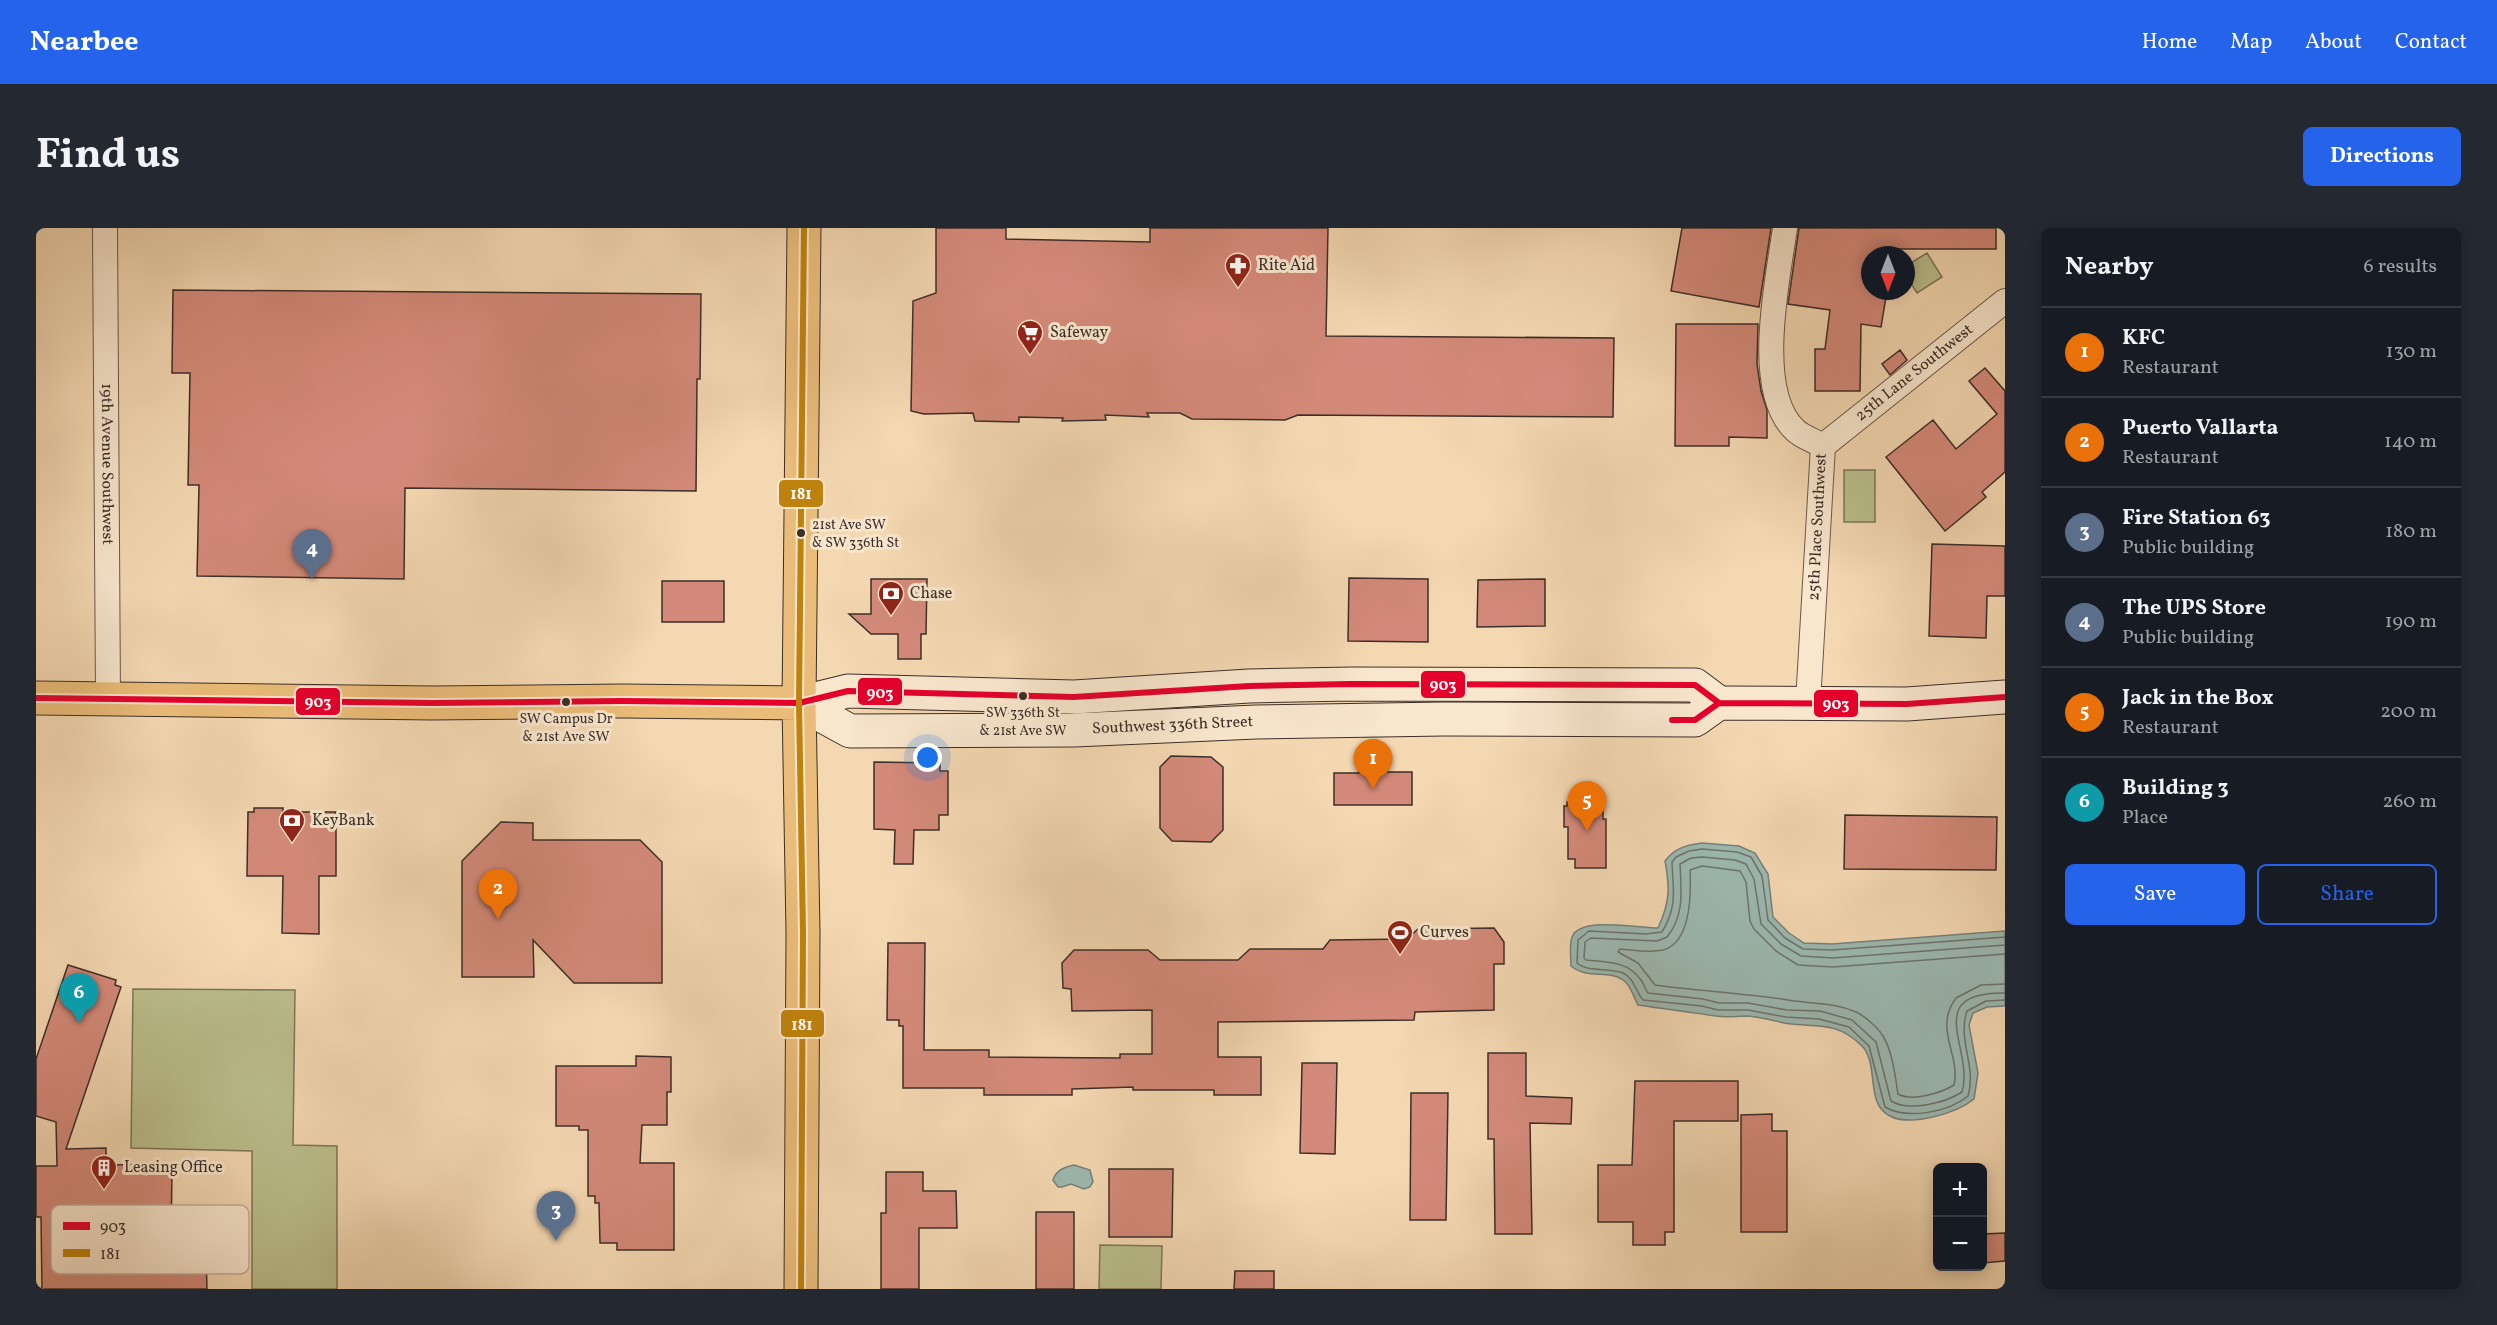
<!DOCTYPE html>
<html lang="en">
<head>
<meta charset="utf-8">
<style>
	body { margin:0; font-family:Vollkorn,serif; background:#242831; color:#f1f3f6 }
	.controls { position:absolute; right:18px; bottom:18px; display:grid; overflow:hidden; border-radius:9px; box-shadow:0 3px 15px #0003 }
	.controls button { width:54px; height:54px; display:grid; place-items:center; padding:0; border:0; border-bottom:2px solid #363941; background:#171b24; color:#f1f3f6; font:30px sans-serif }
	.compass { position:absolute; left:1825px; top:18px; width:54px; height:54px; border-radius:50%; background:#171b24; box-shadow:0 3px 15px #0003; rotate:180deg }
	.you { position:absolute; left:892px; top:530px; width:21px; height:21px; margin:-15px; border:4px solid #fff; border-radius:50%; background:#1a73e8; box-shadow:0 0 0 9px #1a73e833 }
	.badge { display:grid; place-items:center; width:39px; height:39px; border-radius:50%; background:#2563eb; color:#fff; font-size:20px; font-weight:700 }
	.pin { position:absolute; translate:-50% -50px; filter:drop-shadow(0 2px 3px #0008) }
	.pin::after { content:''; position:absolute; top:32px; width:21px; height:18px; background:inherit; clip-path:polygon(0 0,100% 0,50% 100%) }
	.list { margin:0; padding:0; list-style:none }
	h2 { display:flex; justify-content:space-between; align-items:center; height:78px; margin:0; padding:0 24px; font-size:26px }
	h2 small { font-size:20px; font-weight:400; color:#9ea1a6 }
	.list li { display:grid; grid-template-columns:39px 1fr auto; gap:18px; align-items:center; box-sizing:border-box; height:90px; padding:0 24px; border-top:2px solid #363941 }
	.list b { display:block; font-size:22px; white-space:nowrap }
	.list p { margin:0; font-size:20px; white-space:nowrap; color:#9ea1a6 }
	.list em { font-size:20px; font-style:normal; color:#9ea1a6 }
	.actions { display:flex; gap:12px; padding:18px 24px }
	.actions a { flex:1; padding:14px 0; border:2px solid #2563eb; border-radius:9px; text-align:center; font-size:21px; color:#2563eb }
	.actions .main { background:#2563eb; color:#fff }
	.map { position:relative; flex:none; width:1969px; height:1061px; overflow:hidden; border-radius:9px }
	header { display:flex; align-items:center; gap:36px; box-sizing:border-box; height:84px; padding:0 30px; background:#2563eb; color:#fff }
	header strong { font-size:28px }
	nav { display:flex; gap:33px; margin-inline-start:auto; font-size:21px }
	.intro { display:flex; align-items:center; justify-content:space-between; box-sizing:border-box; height:144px; padding:0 36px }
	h1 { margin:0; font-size:42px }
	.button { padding:15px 27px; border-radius:9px; background:#2563eb; color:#fff; font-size:21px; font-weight:700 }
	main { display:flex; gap:36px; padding:0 36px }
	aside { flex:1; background:#171b24; border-radius:9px; box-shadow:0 3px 15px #0003 }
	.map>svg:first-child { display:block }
	.green { fill:#bbbf8c; stroke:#7c765a; stroke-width:1.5 }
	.water { fill:#9cb9b1; stroke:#76817b; stroke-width:1.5 }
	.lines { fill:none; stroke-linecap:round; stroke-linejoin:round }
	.shore { stroke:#6c746d; stroke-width:1.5 }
	.building { fill:#d48a7a; stroke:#3c2e29; stroke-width:1.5; fill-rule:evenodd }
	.street-casing { stroke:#6a584b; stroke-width:26 }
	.secondary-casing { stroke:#3c2e29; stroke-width:35 }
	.primary-casing { stroke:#3c2e29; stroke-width:35 }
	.street { stroke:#f8e6cd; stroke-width:24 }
	.secondary { stroke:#f8e6cd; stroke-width:33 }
	.primary { stroke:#eabc79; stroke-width:33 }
	.bus-1-casing { stroke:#f8e6cd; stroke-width:10 }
	.bus-2-casing { stroke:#f8e6cd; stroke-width:10 }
	.bus-1 { stroke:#e4002b; stroke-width:6 }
	.bus-2 { stroke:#bf820c; stroke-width:6 }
	.bus-dot { fill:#3c2e29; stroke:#f8e6cd; stroke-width:2 }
	.labels { text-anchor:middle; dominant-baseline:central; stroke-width:6; stroke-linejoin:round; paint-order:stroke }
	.bus-label { font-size:14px; fill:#3c2e29; stroke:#f8e6cd }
	.poi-label { font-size:16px; fill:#3c2e29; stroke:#f8e6cd; text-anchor:start }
	.street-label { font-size:16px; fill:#3c2e29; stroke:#f8e6cd }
	.key { fill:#f8e6cd; stroke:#c0af9c; stroke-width:1.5 }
	.key-label { font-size:16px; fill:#3c2e29 }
	.line-badge { stroke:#f8e6cd; stroke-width:2 }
	.badge-label { font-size:16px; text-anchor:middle; font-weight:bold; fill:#fff }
</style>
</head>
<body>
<header>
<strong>Nearbee</strong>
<nav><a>Home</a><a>Map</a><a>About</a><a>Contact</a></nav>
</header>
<div class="intro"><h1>Find us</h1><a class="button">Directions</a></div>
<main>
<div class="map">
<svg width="1969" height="1061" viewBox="0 0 1969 1061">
	<rect width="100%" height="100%" fill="#f4d8b2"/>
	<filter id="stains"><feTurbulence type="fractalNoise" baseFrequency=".00333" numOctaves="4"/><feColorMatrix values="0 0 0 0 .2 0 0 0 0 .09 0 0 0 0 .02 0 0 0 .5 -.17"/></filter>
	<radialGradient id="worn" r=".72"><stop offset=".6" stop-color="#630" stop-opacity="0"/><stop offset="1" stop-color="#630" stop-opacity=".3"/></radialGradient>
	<path class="green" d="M 1891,25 L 1906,49 L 1881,65 L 1870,47 L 1870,38 Z
		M 1808,242 L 1839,242 L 1839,294 L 1808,294 Z
		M 97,761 L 259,762 L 257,917 L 301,918 L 301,1061 L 216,1061 L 216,923 L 95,920 Z
		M 1064,1017 L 1126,1018 L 1125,1061 L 1063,1061 Z"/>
	<path class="water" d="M 1666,615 L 1703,618 L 1719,625 L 1732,646 L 1737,689 L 1753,705 L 1768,715 L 1796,716 L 1969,703 L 1969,778 L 1951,779 L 1937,785 L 1933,797 L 1942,845 L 1938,871 C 1921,885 1877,898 1856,889 C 1827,877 1845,836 1825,817 C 1799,792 1779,800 1748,795 C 1736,792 1724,789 1712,788 C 1701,788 1690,790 1680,788 C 1654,784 1628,781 1602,777 C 1597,769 1596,758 1587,752 C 1571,741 1552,752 1535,738 C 1535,730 1533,717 1536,709 C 1544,688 1603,700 1622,700 C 1634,674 1634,660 1629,633 C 1639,620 1650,617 1666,615 Z
		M 1038,937 L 1054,942 L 1057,954 L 1054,959 L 1048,961 L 1035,956 L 1026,959 L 1022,959 L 1017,952 C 1020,942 1029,939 1038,937 Z"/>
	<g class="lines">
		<path class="shore" d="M 1969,709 L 1796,722 L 1767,721 L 1749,710 L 1732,692 L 1726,648 L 1715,629 L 1701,624 L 1666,621 L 1653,623 L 1640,629 L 1636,634 C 1637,661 1642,678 1626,704 L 1610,706 L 1553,703 L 1542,712 L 1541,735 C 1552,745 1573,739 1587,745 C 1599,751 1599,763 1607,772 L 1666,778 L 1682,782 L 1712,782 L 1750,789 L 1783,791 L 1813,799 L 1833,818 L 1849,879 C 1871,892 1913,884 1932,868 C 1941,839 1921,812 1931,783 L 1950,773 L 1969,772
			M 1969,717 L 1797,730 L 1765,728 L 1745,716 L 1725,696 L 1718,651 L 1710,636 L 1699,632 L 1666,629 L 1655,630 L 1644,636 C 1645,662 1649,687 1631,709 L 1621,713 L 1555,710 L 1549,714 L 1548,730 L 1550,732 C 1571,734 1592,733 1605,752 C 1608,756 1609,761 1612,765 L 1667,771 L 1683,775 L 1712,775 L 1751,782 L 1784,783 L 1816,792 L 1840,814 L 1855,873 C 1873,884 1909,875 1926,864 C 1939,822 1884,764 1969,765
			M 1969,726 L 1797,739 L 1762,737 L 1740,723 L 1718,701 L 1714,693 L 1710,654 L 1704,643 L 1666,638 L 1654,642 C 1655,664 1656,714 1627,722 C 1614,725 1598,722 1584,721 L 1582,724 L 1602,735 L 1619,757 C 1663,763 1707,765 1752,772 C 1775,776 1797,774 1820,784 C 1829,788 1842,800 1847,808 C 1857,825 1859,848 1862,866 C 1876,874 1905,865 1918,857 C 1925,827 1897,801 1920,770 L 1945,757 L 1969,756"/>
	</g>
	<path class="building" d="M 900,0 L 970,0 L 970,11 L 1114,14 L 1114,0 L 1292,0 L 1290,108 L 1578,110 L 1577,189 L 1262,187 L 1249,192 L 1156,191 L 1144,185 L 1111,185 L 1113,189 L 1069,187 L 1070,192 L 1026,193 L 1027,190 L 983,189 L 983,194 L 939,193 L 937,185 L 888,186 L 875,183 L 877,73 L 900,65 Z
		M 1646,0 L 1735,0 L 1723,79 L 1635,63 Z
		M 1763,0 L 1960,0 L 1960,21 L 1858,21 L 1857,27 L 1834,27 L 1834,63 L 1851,63 L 1845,99 L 1825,96 L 1824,163 L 1779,163 L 1779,121 L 1789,121 L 1794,82 L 1752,76 Z
		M 137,62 L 665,66 L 664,151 L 661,151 L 660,263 L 369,260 L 368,351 L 161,348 L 163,257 L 152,257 L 154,145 L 136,145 Z
		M 1640,96 L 1722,96 L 1721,136 L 1725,163 L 1731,182 L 1731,210 L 1693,209 L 1693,218 L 1639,218 Z
		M 1864,122 L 1871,132 L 1854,147 L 1846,136 Z
		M 1949,140 L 1969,163 L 1969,244 L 1946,264 L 1950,269 L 1909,303 L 1850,229 L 1897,192 L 1920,221 L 1961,186 L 1933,153 Z
		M 1896,316 L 1969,318 L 1969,368 L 1951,368 L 1950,410 L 1893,408 Z
		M 1313,350 L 1392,351 L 1392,414 L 1312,413 Z
		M 835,351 L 891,351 L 890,406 L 885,406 L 885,431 L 862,431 L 862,406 L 835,406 L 813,386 L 835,386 Z
		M 1509,351 L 1509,398 L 1441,399 L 1442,352 Z
		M 626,353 L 688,353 L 688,394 L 626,394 Z
		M 1135,528 L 1175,529 L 1187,539 L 1187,602 L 1175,614 L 1136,613 L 1124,600 L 1124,539 Z
		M 838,534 L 904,535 L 904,543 L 912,543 L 912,587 L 903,587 L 903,602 L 878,602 L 877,636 L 858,636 L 859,602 L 838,601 Z
		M 1323,538 L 1346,538 L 1346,544 L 1376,544 L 1376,577 L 1298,577 L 1298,545 L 1323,545 Z
		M 1538,570 L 1559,570 L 1559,573 L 1567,573 L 1567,591 L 1570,591 L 1570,640 L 1539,640 L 1539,631 L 1532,631 L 1532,599 L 1528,599 L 1528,578 L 1531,578 L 1531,574 L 1538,574 Z
		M 218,580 L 247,580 L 247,584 L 300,584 L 300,648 L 283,648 L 283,706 L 246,705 L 247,648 L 211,648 L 212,584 L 218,584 Z
		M 1809,587 L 1961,589 L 1960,642 L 1808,641 Z
		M 465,594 L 497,595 L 497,612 L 604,612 L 626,634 L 626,755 L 538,755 L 497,712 L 498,749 L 426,749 L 426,633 Z
		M 1458,700 L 1468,714 L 1468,736 L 1458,736 L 1458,782 L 1379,784 L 1378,792 L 1182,794 L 1182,829 L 1225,829 L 1225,867 L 1178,867 L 1178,862 L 1097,862 L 1097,859 L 1036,861 L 1036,867 L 948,867 L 948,860 L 867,860 L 867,798 L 863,798 L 863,792 L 851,792 L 852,715 L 889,715 L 888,822 L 953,822 L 953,829 L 1084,830 L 1084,826 L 1116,826 L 1116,782 L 1036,783 L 1035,761 L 1027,760 L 1026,735 L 1038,722 L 1112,722 L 1124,732 L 1202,732 L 1214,721 L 1287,721 L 1294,712 L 1371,711 L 1382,701 Z
		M 32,737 L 80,752 L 79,757 L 85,759 L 30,921 L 70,920 L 70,937 L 136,936 L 135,1024 L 170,1024 L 171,1061 L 6,1061 L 5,989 L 0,989 L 0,938 L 21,938 L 20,894 L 0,888 L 0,831 ZM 55,988 L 90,988 L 90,1037 L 55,1037 Z
		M 1452,825 L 1490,825 L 1490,868 L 1536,870 L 1535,896 L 1494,895 L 1496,1006 L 1459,1006 L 1458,911 L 1452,911 Z
		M 600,828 L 635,829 L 635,864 L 631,864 L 631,897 L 606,897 L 604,935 L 638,935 L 638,1022 L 581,1022 L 581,1015 L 564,1015 L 563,975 L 559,975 L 559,968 L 552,968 L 552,902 L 543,902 L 543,898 L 520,898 L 520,838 L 600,838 Z
		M 1266,835 L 1301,835 L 1299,926 L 1264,925 Z
		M 1599,853 L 1702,853 L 1702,893 L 1638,893 L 1638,1004 L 1629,1004 L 1629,1017 L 1597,1017 L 1597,994 L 1562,994 L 1562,937 L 1596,937 Z
		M 1375,865 L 1412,865 L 1410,992 L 1374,992 Z
		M 1736,886 L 1736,903 L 1751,903 L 1751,1004 L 1705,1004 L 1705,887 Z
		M 1073,941 L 1137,941 L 1136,1009 L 1073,1009 Z
		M 850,944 L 887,944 L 887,963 L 920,963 L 921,1000 L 883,1000 L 883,1061 L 845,1061 L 845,985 L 850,985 Z
		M 1000,984 L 1038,984 L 1038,1061 L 1000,1061 Z
		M 1969,1005 L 1969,1033 L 1947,1035 L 1947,1006 Z
		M 1199,1043 L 1238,1043 L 1238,1061 L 1198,1061 Z"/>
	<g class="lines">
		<defs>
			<g id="street">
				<path id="s1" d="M 69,0 L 72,471"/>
				<path d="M 1749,0 C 1742,50 1717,163 1759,202 C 1766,209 1779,213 1787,218 L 1772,475"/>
				<path id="s2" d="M 1787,218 L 1969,73"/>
			</g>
			<g id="secondary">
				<path id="s3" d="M 763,475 L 814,503 L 1038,502 L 1220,494 L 1408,491 L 1659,492 L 1683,475 L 1871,476 L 1969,469"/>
				<path d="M 763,475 L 812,463 L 1038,469 L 1213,458 L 1315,456 L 1659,457 L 1683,475"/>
			</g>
			<path id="primary" d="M 0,470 L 396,475 L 586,473 L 763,475
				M 765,1061 L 767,705 L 763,475 L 768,0"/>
		</defs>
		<use href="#street" class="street-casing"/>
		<use href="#secondary" class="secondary-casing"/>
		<use href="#primary" class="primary-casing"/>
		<use href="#street" class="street"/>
		<use href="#secondary" class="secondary"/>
		<use href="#primary" class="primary"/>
		<defs>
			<path id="bus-1" d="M 0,470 L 396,475 L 586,473 L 763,475 L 812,463 L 1038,469 L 1213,458 L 1315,456 L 1659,457 L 1683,475
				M 1636,492 L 1659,492 L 1683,475 L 1871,476 L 1969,469"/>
			<path id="bus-2" d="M 765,1061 L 767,705 L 763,475 L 768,0"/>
		</defs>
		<use href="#bus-1" class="bus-1-casing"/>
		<use href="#bus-2" class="bus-2-casing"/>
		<use href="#bus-1" class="bus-1"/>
		<use href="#bus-2" class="bus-2"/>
	</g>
	<defs>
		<symbol id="pharmacy-pin" viewBox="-11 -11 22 30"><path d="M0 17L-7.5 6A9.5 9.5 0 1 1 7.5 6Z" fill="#8f2418" stroke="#f8e6cd"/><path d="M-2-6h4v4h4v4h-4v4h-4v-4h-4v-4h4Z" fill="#fff"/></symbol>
		<symbol id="supermarket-pin" viewBox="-11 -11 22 30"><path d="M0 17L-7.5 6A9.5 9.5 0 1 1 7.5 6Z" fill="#8f2418" stroke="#f8e6cd"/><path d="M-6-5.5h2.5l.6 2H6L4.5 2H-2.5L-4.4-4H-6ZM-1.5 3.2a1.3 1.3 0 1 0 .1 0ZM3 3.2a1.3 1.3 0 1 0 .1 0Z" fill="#fff"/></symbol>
		<symbol id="bank-pin" viewBox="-11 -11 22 30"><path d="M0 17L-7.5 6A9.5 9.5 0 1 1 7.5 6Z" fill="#8f2418" stroke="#f8e6cd"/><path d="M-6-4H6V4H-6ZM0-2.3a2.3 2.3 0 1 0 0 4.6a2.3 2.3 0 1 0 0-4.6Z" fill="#fff"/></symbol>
		<symbol id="stadium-pin" viewBox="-11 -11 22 30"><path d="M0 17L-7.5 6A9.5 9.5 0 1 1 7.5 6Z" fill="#8f2418" stroke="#f8e6cd"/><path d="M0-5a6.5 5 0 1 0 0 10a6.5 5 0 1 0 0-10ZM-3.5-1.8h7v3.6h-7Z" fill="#fff"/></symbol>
		<symbol id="building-pin" viewBox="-11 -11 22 30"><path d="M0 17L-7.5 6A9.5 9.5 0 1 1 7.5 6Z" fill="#8f2418" stroke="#f8e6cd"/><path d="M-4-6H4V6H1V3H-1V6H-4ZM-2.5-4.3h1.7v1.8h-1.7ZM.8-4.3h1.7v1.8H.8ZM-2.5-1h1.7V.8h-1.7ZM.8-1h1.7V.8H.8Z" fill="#fff"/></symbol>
	</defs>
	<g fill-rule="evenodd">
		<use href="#pharmacy-pin" x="1187" y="23" width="30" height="40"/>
		<use href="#supermarket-pin" x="979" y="90" width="30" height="40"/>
		<use href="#bank-pin" x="840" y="351" width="30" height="40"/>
		<use href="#bank-pin" x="241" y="578" width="30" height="40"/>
		<use href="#stadium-pin" x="1349" y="690" width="30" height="40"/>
		<use href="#building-pin" x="53" y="925" width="30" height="40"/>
	</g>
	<g class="bus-dot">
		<circle cx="765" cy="305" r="5"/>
		<circle cx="987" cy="468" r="5"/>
		<circle cx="530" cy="474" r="5"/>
	</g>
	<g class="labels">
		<g class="bus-label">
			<text x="776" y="297" text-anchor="start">21st Ave SW<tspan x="776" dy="18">&amp; SW 336th St</tspan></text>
			<text x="987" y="485">SW 336th St<tspan x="987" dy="18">&amp; 21st Ave SW</tspan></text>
			<text x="530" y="491">SW Campus Dr<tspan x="530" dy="18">&amp; 21st Ave SW</tspan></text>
		</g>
		<g class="poi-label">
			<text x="1222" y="38">Rite Aid</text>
			<text x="1014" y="105">Safeway</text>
			<text x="874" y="366">Chase</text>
			<text x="276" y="593">KeyBank</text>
			<text x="1384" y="705">Curves</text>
			<text x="88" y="940">Leasing Office</text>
		</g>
		<g class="street-label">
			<text stroke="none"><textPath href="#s2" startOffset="117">25th Lane Southwest</textPath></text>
			<text stroke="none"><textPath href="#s1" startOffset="236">19th Avenue Southwest</textPath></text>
			<text transform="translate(1782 299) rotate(-87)">25th Place Southwest</text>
			<text stroke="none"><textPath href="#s3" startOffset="381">Southwest 336th Street</textPath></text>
		</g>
	</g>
	<rect x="15" y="977" width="198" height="69" rx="9" class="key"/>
	<rect x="27" y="994" width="27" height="8" fill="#e4002b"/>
	<rect x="27" y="1021" width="27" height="8" fill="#bf820c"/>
	<g class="key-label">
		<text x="64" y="1004">903</text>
		<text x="64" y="1031">181</text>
	</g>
	<g class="line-badge">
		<rect x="742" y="251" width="46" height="29" rx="6" fill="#bf820c"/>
		<rect x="1384" y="442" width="46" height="29" rx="6" fill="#e4002b"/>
		<rect x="821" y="449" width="46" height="29" rx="6" fill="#e4002b"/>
		<rect x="259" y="459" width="46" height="29" rx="6" fill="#e4002b"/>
		<rect x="1777" y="461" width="46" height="29" rx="6" fill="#e4002b"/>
		<rect x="744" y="781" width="45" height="29" rx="6" fill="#bf820c"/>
	</g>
	<g class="badge-label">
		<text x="765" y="271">181</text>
		<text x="1407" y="462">903</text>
		<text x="844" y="470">903</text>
		<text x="282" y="479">903</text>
		<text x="1800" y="481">903</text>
		<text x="766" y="802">181</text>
	</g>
	<rect width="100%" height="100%" filter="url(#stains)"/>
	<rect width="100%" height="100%" fill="url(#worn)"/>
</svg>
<div class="controls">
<button>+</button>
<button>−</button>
</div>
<svg class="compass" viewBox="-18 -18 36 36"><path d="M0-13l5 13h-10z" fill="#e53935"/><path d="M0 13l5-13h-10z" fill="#9ea1a6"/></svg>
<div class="you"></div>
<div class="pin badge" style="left:1337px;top:561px;background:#e8710a">1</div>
<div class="pin badge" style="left:462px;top:691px;background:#e8710a">2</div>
<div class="pin badge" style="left:520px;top:1013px;background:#5c6f8a">3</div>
<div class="pin badge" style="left:276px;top:351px;background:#5c6f8a">4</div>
<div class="pin badge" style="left:1551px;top:603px;background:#e8710a">5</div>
<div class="pin badge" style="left:43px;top:795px;background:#0f9aa8">6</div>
</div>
<aside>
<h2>Nearby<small>6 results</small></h2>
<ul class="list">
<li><span class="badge" style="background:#e8710a">1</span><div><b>KFC</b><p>Restaurant</p></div><em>130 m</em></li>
<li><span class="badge" style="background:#e8710a">2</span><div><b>Puerto Vallarta</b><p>Restaurant</p></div><em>140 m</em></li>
<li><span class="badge" style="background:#5c6f8a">3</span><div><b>Fire Station 63</b><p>Public building</p></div><em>180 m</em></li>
<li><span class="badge" style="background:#5c6f8a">4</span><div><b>The UPS Store</b><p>Public building</p></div><em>190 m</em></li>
<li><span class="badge" style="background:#e8710a">5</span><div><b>Jack in the Box</b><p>Restaurant</p></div><em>200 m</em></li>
<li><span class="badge" style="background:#0f9aa8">6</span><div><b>Building 3</b><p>Place</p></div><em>260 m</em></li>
</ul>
<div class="actions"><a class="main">Save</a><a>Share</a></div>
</aside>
</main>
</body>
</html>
